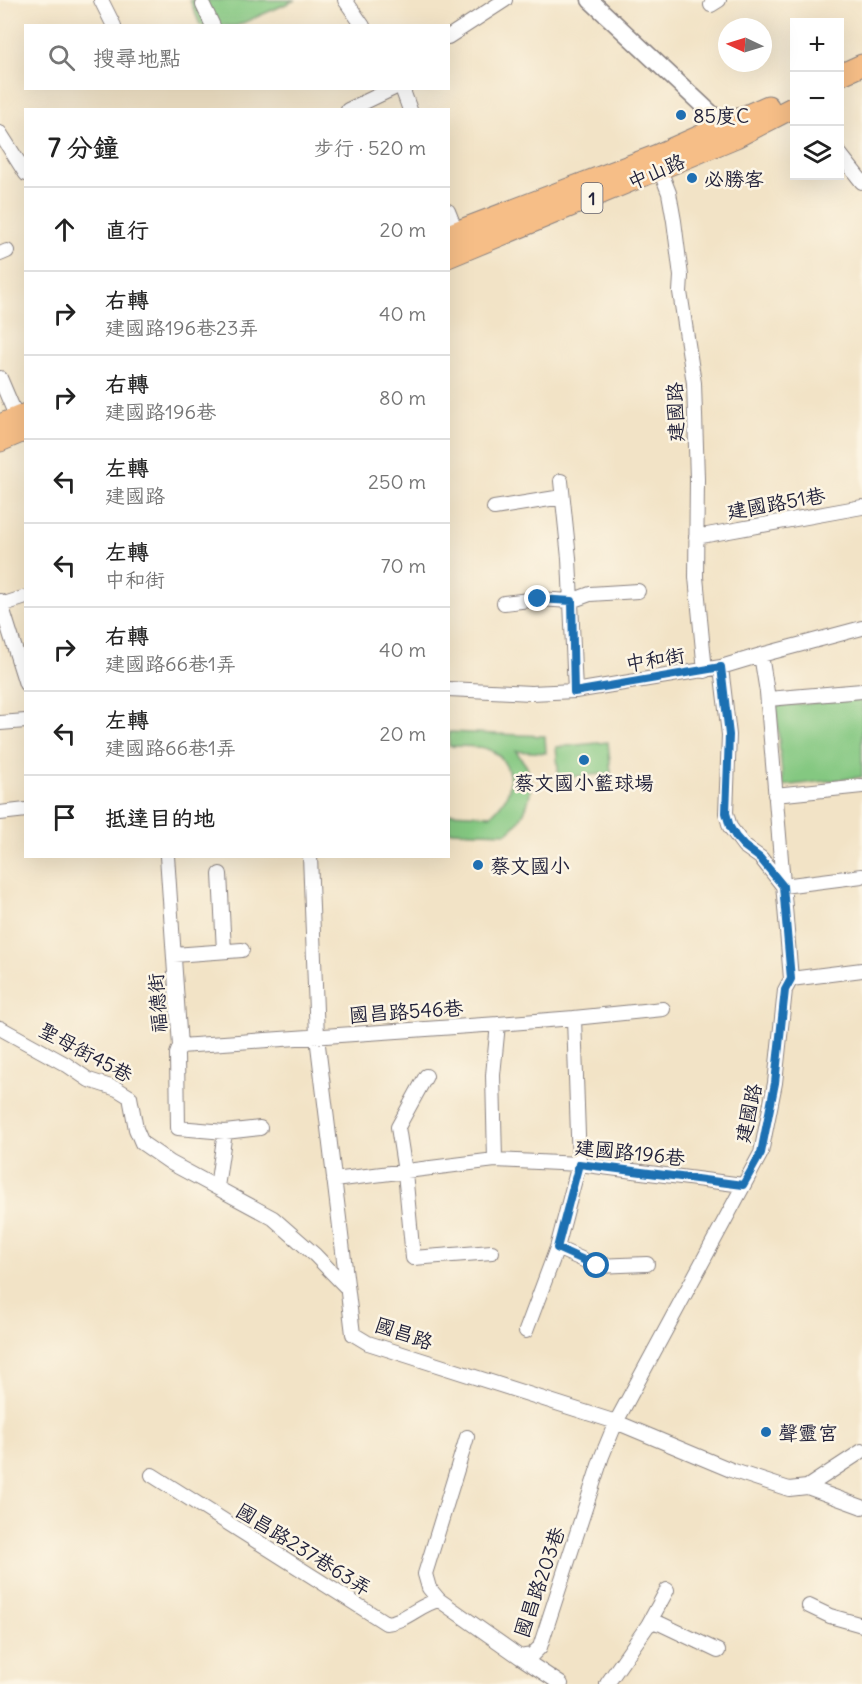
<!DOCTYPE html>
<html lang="zh-TW">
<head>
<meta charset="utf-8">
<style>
	body { margin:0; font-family:Delius,"LXGW WenKai TC",sans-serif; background:#f2f2f2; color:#222 }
	.controls { position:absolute; right:18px; top:18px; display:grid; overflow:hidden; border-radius:0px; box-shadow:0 6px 24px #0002 }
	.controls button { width:54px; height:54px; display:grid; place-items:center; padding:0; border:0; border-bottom:2px solid #e0e0e0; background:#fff; color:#222; font:30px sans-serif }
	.compass { position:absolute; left:718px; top:18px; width:54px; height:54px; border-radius:50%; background:#fff; box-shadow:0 6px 24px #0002; rotate:274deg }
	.stop { position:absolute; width:18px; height:18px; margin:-14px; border:4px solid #1f6fb2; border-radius:50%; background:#fff }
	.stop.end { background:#1f6fb2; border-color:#fff; box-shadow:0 2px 6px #0008 }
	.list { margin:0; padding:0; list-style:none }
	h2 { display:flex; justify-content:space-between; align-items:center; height:78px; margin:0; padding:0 24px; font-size:26px }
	h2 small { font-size:20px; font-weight:400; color:#767676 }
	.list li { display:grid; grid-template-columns:39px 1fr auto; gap:18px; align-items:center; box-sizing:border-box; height:84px; padding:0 24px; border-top:2px solid #e0e0e0 }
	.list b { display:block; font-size:22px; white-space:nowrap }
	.list p { margin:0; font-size:20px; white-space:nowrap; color:#767676 }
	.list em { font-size:20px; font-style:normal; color:#767676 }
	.icon { flex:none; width:33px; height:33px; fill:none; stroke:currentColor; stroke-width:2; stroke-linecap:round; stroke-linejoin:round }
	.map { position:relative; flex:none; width:862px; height:1684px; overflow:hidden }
	.search { position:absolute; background:#fff; box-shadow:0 6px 24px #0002; left:24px; top:24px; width:426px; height:66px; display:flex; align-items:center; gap:15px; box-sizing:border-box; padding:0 21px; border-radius:0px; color:#767676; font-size:22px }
	.panel { position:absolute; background:#fff; box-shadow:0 6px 24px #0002; left:24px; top:108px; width:426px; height:750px; border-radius:0px }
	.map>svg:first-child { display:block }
	.green { fill:#84c881; stroke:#53755e; stroke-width:1.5 }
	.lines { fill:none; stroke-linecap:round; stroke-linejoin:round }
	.minor-casing { stroke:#8a8280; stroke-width:16 }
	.tertiary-casing { stroke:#8a8280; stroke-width:19 }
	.primary-casing { stroke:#8a8280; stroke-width:23 }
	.minor { stroke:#fff; stroke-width:14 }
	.tertiary { stroke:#fff; stroke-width:16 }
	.primary { stroke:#f6be87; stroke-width:21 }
	.route { stroke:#1f6fb2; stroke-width:8 }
	.poi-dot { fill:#1f6fb2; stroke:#fcf5e5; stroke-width:2 }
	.labels { text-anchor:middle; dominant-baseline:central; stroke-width:5; stroke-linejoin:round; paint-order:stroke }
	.shield { fill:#fcf5e5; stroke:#63616e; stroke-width:1.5 }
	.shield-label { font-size:18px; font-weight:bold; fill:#22223b }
	.poi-label { font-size:20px; fill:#22223b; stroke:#fcf5e5; text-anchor:start }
	.street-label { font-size:20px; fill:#22223b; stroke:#fcf5e5 }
</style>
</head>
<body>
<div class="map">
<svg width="862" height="1684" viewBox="0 0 862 1684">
	<rect width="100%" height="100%" fill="#fcf5e5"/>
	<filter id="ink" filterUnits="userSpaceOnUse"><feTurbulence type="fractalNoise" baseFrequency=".0167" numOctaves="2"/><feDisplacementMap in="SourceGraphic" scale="12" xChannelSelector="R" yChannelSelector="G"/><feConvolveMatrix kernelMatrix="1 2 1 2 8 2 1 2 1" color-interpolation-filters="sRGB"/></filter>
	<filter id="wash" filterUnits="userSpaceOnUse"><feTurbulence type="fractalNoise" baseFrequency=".008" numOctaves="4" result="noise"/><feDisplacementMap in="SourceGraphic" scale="24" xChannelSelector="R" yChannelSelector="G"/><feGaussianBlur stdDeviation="1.35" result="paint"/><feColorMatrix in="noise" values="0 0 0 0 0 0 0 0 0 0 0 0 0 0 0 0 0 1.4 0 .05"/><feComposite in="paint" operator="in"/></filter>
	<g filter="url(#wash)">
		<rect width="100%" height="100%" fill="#f2e3c6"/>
		<path class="green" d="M 190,0 L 295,0 L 236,26 L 200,25 Z
			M 862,699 L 862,777 L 783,786 L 776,706 Z
			M 449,732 L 545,736 L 546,753 L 516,751 C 519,756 524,762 527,767 C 536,791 526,819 507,833 L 449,831 L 449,813 L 491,815 C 497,809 505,801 508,792 C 514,775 504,754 487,749 C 476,745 460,747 449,746 Z
			M 608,742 L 611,773 L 559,778 L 556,747 Z"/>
	</g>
	<g filter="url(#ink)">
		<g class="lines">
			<defs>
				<path id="minor" d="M 101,0 L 114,26
					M 345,0 L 363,26
					M 203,5 L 213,26
					M 711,5 L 719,0
					M 448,37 L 505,0
					M 402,88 L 410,110
					M 348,110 L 394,88
					M 0,133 L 26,174
					M 840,154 L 862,182
					M 657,162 L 669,193 L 674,221 L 681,276 L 680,292 L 694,383 L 697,479 L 696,577 L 705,671
					M 448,211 L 456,231
					M 0,254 L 7,251
					M 0,378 L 17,418
					M 561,481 L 569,558 L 575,691
					M 494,508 L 562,497
					M 696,537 L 862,507
					M 0,601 L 26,684
					M 504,603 L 538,599 L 571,601 L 590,594 L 638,591
					M 1,605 L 26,597
					M 721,667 L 729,735 L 726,813 L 730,827 L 744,846 L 761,858 L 783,886 L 862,876
					M 448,689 L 531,693 L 575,691 L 721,667 L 761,655 L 862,628
					M 768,699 L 862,691
					M 0,723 L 26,721
					M 775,795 L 862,786
					M 0,813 L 26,810
					M 167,856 L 180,1046 L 498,1024
					M 310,856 L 317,1037 L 353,1334 L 368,1343 L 616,1422 L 731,1470 L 789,1489 L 807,1487 L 862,1507
					M 220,874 L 224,951
					M 174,955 L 242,950
					M 791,979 L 862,970
					M 0,1028 L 67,1065 L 89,1080 L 117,1089 L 130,1097 L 136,1129 L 142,1143 L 171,1163 L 273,1218 L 315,1255 L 346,1287
					M 180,1046 L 177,1054 L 178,1128 L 225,1132 L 260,1128
					M 426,1076 L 398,1127 L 405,1172 L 413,1258 L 492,1252
					M 495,1160 L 493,1075 L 498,1024 L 574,1018
					M 334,1180 L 495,1160 L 579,1164 L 743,1185
					M 217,1187 L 225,1132
					M 557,1248 L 597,1266 L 647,1264
					M 526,1331 L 557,1248 L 579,1164 L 574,1018 L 663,1009
					M 467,1437 L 425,1574 L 429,1588 L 439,1600 L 520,1657 L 532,1655 L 540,1647 L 602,1456 L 616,1422 L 761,1153 L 775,1083 L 785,990 L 791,979 L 767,692 L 761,655
					M 152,1475 L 386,1623 C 405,1622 420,1604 439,1600
					M 807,1487 L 862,1451
					M 809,1606 L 830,1616 L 862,1625
					M 648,1625 L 654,1622 L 661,1624 L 718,1651
					M 520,1657 L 561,1684
					M 607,1684 L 648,1625 L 667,1590"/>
				<path id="tertiary" d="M 590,0 L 731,132"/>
				<path id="primary" d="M 840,75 L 862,65
					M 448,235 L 655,156 L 768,106
					M 448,257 L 736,137 L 794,107
					M 0,425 L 26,414
					M 0,441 L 26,430"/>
			</defs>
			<use href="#minor" class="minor-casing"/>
			<use href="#tertiary" class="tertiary-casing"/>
			<use href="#primary" class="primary-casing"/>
			<use href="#minor" class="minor"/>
			<use href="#tertiary" class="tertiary"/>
			<use href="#primary" class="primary"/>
		</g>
	</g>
	<g class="lines" filter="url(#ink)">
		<path class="route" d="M 538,599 L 572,601 L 574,692 L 721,667 L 729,735 L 726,813 L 730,827 L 736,837 L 744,846 L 760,858 L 783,886 L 791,979 L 785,990 L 775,1083 L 761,1153 L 743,1185 L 579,1164 L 557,1248 L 597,1266"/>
	</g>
	<g class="poi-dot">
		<circle cx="681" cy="115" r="6"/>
		<circle cx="692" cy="178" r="6"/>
		<circle cx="584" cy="760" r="6"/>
		<circle cx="478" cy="865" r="6"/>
		<circle cx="766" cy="1432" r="6"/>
	</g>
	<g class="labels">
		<rect class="shield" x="581.5" y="183" width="21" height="30" rx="4.5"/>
		<g class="shield-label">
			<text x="592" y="198">1</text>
		</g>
		<g class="poi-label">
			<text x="693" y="115">85度C</text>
			<text x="704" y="178">必勝客</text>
			<text x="584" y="782" text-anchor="middle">蔡文國小籃球場</text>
			<text x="490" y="865">蔡文國小</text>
			<text x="778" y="1432">聲靈宮</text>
		</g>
		<g class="street-label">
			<text transform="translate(656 171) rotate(-23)">中山路</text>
			<text transform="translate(675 412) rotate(-92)">建國路</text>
			<text transform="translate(776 503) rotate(-10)">建國路51巷</text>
			<text transform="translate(655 659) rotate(-9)">中和街</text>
			<text transform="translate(157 1003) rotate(-94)">福德街</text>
			<text transform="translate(406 1011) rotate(-4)">國昌路546巷</text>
			<text transform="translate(86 1052) rotate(28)">聖母街45巷</text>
			<text transform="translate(748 1113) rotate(-78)">建國路</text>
			<text transform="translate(630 1152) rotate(6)">建國路196巷</text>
			<text transform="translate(404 1333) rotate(19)">國昌路</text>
			<text transform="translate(304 1549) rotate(32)">國昌路237巷63弄</text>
			<text transform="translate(539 1582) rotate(-71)">國昌路203巷</text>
		</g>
	</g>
</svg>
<div class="controls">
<button>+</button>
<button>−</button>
<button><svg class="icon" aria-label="layers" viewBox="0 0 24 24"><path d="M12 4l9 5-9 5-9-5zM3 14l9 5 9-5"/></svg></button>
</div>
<svg class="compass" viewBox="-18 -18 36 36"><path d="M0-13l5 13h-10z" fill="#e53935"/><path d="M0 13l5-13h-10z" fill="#767676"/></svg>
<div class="stop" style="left:597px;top:1266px"></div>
<div class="stop end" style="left:538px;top:599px"></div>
<div class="search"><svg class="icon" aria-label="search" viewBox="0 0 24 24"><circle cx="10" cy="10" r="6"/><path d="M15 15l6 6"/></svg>搜尋地點</div>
<section class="panel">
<h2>7 分鐘<small>步行 · 520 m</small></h2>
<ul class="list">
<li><svg class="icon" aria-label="ahead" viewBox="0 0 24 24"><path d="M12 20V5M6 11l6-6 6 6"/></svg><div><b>直行</b></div><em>20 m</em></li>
<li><svg class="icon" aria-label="right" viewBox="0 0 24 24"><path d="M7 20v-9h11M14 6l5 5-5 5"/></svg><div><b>右轉</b><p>建國路196巷23弄</p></div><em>40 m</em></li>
<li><svg class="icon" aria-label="right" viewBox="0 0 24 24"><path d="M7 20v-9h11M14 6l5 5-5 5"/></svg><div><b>右轉</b><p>建國路196巷</p></div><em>80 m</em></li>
<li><svg class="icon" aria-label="left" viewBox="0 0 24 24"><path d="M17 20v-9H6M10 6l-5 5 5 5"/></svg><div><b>左轉</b><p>建國路</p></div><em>250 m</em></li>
<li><svg class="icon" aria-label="left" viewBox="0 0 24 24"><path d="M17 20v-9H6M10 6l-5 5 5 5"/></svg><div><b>左轉</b><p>中和街</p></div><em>70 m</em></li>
<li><svg class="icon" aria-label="right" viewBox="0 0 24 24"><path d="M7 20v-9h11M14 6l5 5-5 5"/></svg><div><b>右轉</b><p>建國路66巷1弄</p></div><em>40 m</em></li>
<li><svg class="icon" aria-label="left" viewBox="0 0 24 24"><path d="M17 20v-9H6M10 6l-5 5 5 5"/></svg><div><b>左轉</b><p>建國路66巷1弄</p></div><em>20 m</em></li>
<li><svg class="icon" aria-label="arrive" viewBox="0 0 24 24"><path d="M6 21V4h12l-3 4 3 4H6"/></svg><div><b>抵達目的地</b></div></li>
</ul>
</section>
</div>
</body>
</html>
